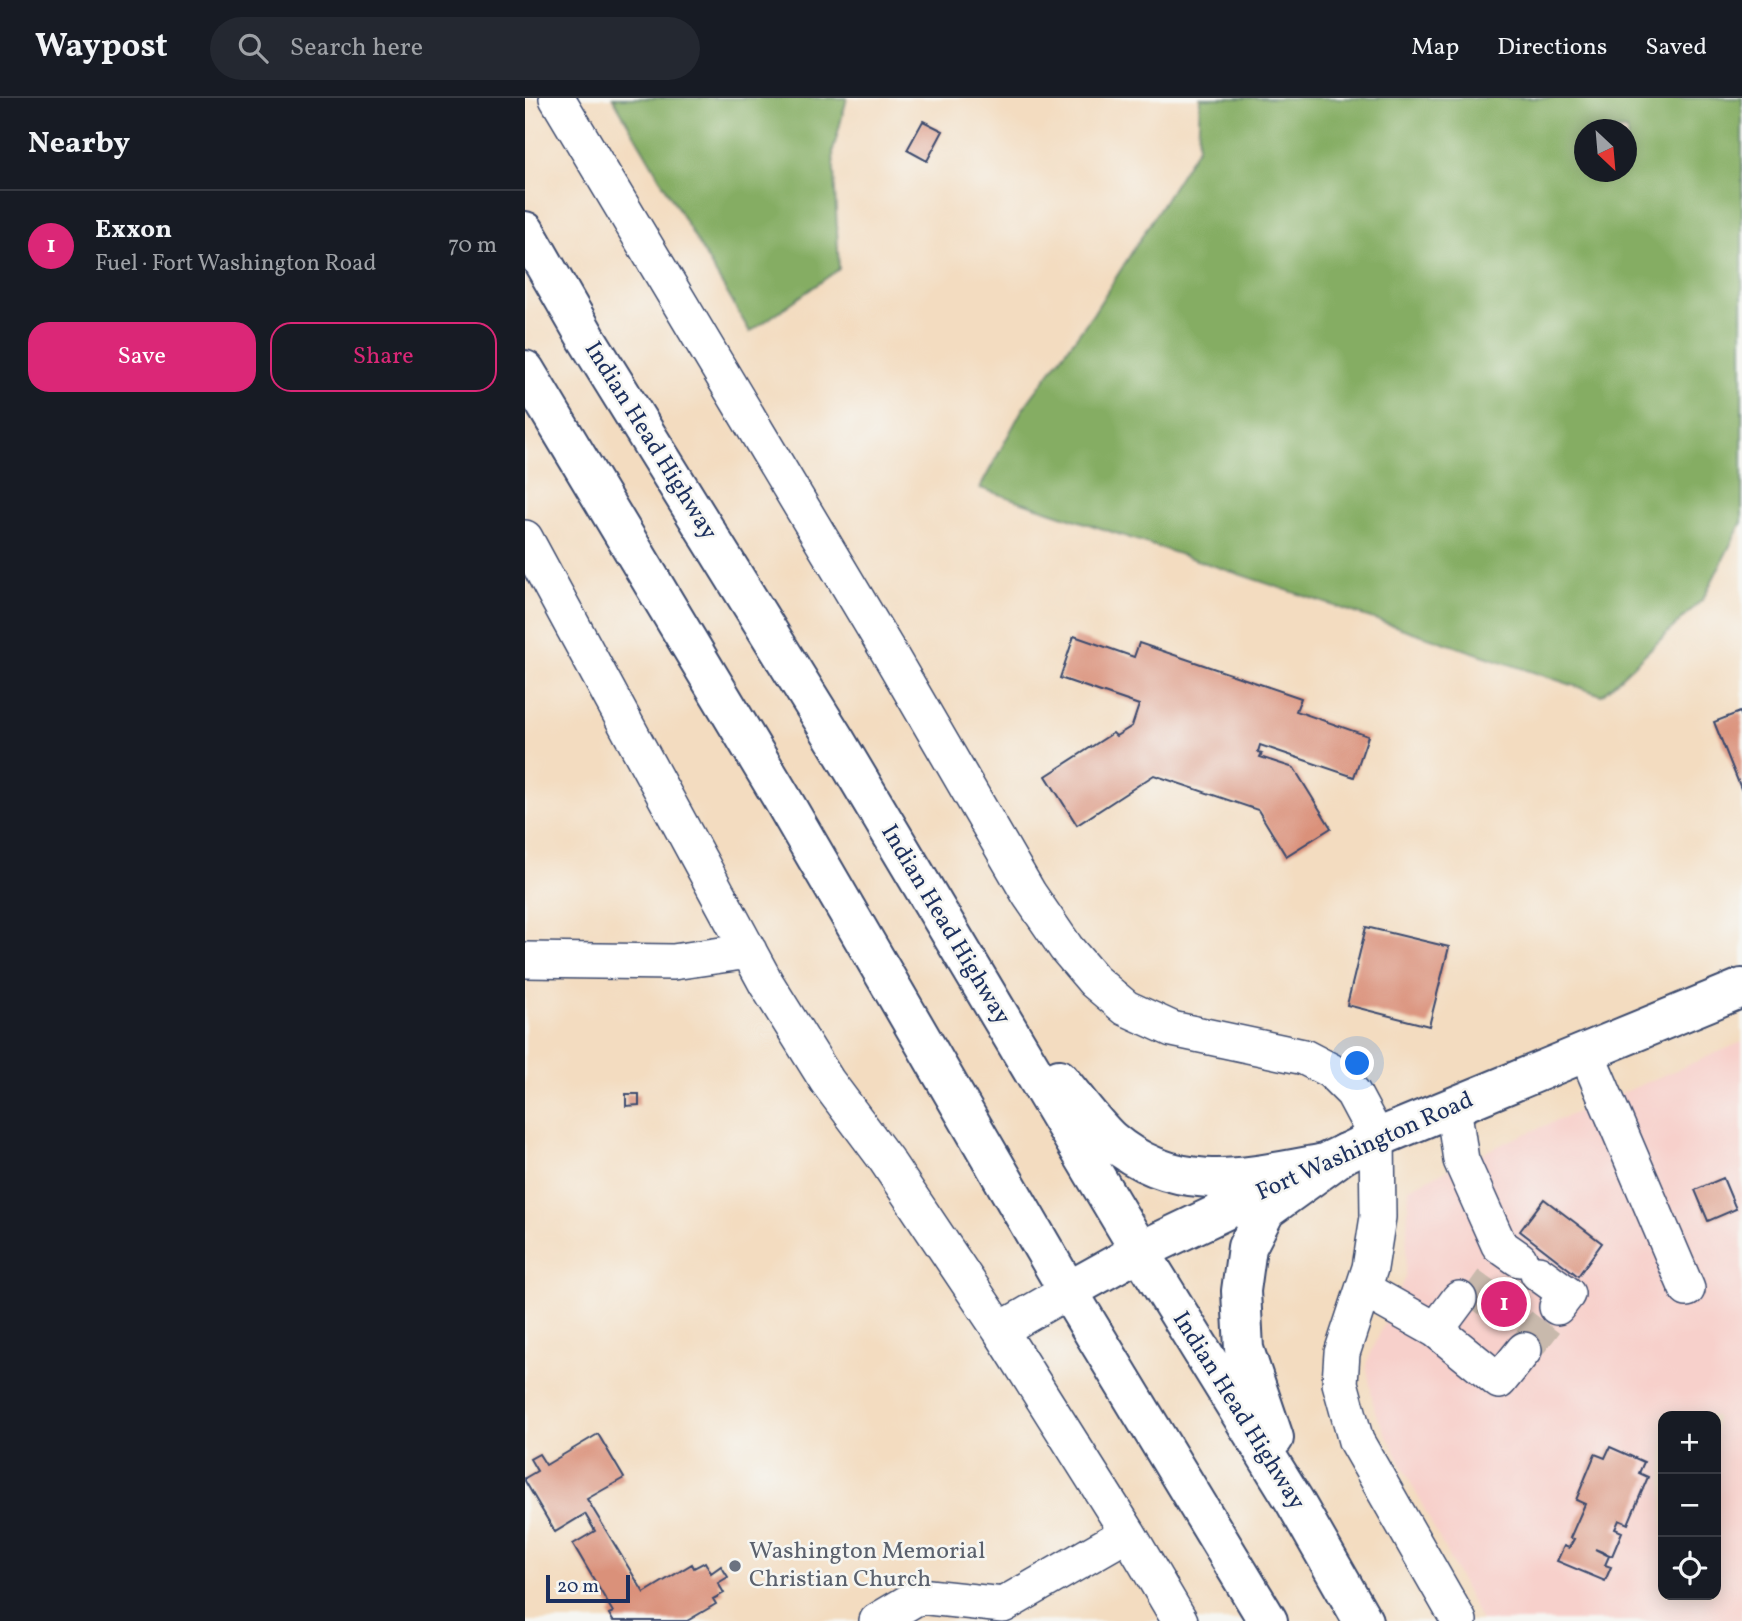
<!DOCTYPE html>
<html lang="en">
<head>
<meta charset="utf-8">
<style>
	body { margin:0; font-family:Vollkorn,serif; background:#242831; color:#f1f3f6 }
	.controls { position:absolute; right:21px; bottom:21px; display:grid; overflow:hidden; border-radius:14px; box-shadow:0 4px 18px #0003 }
	.controls button { width:63px; height:63px; display:grid; place-items:center; padding:0; border:0; border-bottom:2px solid #363941; background:#171b24; color:#f1f3f6; font:35px sans-serif }
	.compass { position:absolute; left:1049px; top:21px; width:63px; height:63px; border-radius:50%; background:#171b24; box-shadow:0 4px 18px #0003; rotate:154deg }
	.scale { position:absolute; left:21px; bottom:18px; width:84px; box-sizing:border-box; padding-left:7px; border:4px solid #1b2f5e; border-top:0; font-size:19px; line-height:24px; white-space:nowrap; color:#1b2f5e; -webkit-text-stroke:5px #f6f6f2; paint-order:stroke }
	.you { position:absolute; left:833px; top:966px; width:24px; height:24px; margin:-18px; border:5px solid #fff; border-radius:50%; background:#1a73e8; box-shadow:0 0 0 10px #1a73e833 }
	.badge { display:grid; place-items:center; width:46px; height:46px; border-radius:50%; background:#db2777; color:#fff; font-size:23px; font-weight:700 }
	.pin { position:absolute; translate:-50% -50%; border:4px solid #fff; box-shadow:0 2px 7px #0006 }
	.list { margin:0; padding:0; list-style:none }
	h2 { display:flex; justify-content:space-between; align-items:center; height:91px; margin:0; padding:0 28px; font-size:30px }
	h2 small { font-size:23px; font-weight:400; color:#9ea1a6 }
	.list li { display:grid; grid-template-columns:46px 1fr auto; gap:21px; align-items:center; box-sizing:border-box; height:112px; padding:0 28px; border-top:2px solid #363941 }
	.list b { display:block; font-size:26px; white-space:nowrap }
	.list p { margin:0; font-size:23px; white-space:nowrap; color:#9ea1a6 }
	.list em { font-size:23px; font-style:normal; color:#9ea1a6 }
	.actions { display:flex; gap:14px; padding:21px 28px }
	.actions a { flex:1; padding:16px 0; border:2px solid #db2777; border-radius:21px; text-align:center; font-size:24px; color:#db2777 }
	.actions .main { background:#db2777; color:#fff }
	.icon { flex:none; width:38px; height:38px; fill:none; stroke:currentColor; stroke-width:2; stroke-linecap:round; stroke-linejoin:round }
	.map { position:relative; flex:none; width:1217px; height:1523px; overflow:hidden }
	header { display:flex; align-items:center; gap:42px; box-sizing:border-box; height:98px; padding:0 35px; background:#171b24; border-bottom:2px solid #363941 }
	header strong { font-size:33px }
	nav { display:flex; gap:38px; margin-inline-start:auto; font-size:24px }
	.search { width:490px; height:63px; background:#242831; display:flex; align-items:center; gap:18px; box-sizing:border-box; padding:0 24px; border-radius:38px; color:#9ea1a6; font-size:26px }
	main { display:flex }
	aside { flex:1; background:#171b24 }
	.map>svg:first-child { display:block }
	.built { fill:#f7d0cb; fill-rule:evenodd }
	.forest { fill:#85ad63; stroke:#506e60; stroke-width:2; fill-rule:evenodd }
	.building { fill:#da917a }
	.lines { fill:none; stroke-linecap:round; stroke-linejoin:round }
	.minor-tunnel { stroke:#c8b9ac; stroke-width:35; stroke-dasharray:35 18; stroke-linecap:butt }
	.minor-casing { stroke:#3b496d; stroke-width:38 }
	.major-casing { stroke:#3b496d; stroke-width:42 }
	.highway-casing { stroke:#3b496d; stroke-width:42 }
	.minor { stroke:#fff; stroke-width:35 }
	.major { stroke:#fff; stroke-width:38 }
	.highway { stroke:#fff; stroke-width:38 }
	.worship-dot { fill:#6b7280; stroke:#f6f6f2; stroke-width:2.5 }
	.labels { text-anchor:middle; dominant-baseline:central; stroke-width:5; stroke-linejoin:round; paint-order:stroke }
	.street-label { font-size:24px; fill:#1b2f5e; stroke:#f6f6f2 }
	.worship-label { font-size:24px; fill:#5b616d; stroke:#f6f6f2; text-anchor:start }
</style>
</head>
<body>
<header>
<strong>Waypost</strong>
<div class="search"><svg class="icon" aria-label="search" viewBox="0 0 24 24"><circle cx="10" cy="10" r="6"/><path d="M15 15l6 6"/></svg>Search here</div>
<nav><a>Map</a><a>Directions</a><a>Saved</a></nav>
</header>
<main>
<aside>
<h2>Nearby<small></small></h2>
<ul class="list">
<li><span class="badge">1</span><div><b>Exxon</b><p>Fuel · Fort Washington Road</p></div><em>70 m</em></li>
</ul>
<div class="actions"><a class="main">Save</a><a>Share</a></div>
</aside>
<div class="map">
<svg width="1217" height="1523" viewBox="0 0 1217 1523">
	<rect width="100%" height="100%" fill="#f6f6f2"/>
	<filter id="ink" filterUnits="userSpaceOnUse"><feTurbulence type="fractalNoise" baseFrequency=".0143" numOctaves="2"/><feDisplacementMap in="SourceGraphic" scale="14" xChannelSelector="R" yChannelSelector="G"/><feConvolveMatrix kernelMatrix="1 2 1 2 8 2 1 2 1" color-interpolation-filters="sRGB"/></filter>
	<filter id="wash" filterUnits="userSpaceOnUse"><feTurbulence type="fractalNoise" baseFrequency=".00686" numOctaves="4" result="noise"/><feDisplacementMap in="SourceGraphic" scale="28" xChannelSelector="R" yChannelSelector="G"/><feGaussianBlur stdDeviation="1.57" result="paint"/><feColorMatrix in="noise" values="0 0 0 0 0 0 0 0 0 0 0 0 0 0 0 0 0 1.4 0 .05"/><feComposite in="paint" operator="in"/></filter>
	<g filter="url(#wash)">
		<rect width="100%" height="100%" fill="#f3dcc0"/>
		<path class="built" d="M 1217,944 L 1217,1523 L 956,1523 L 850,1314 L 841,1266 L 880,1179 L 884,1090 L 979,1045 ZM 1138,1318 L 1191,1318 L 1191,1497 L 1138,1497 Z"/>
		<path class="forest" d="M 88,0 L 322,0 L 308,53 L 314,171 L 225,234 Z
			M 675,0 L 1217,0 L 1217,424 L 1178,501 L 1077,597 L 455,390 L 497,312 L 568,216 L 673,49 ZM 1060,32 L 1102,32 L 1102,74 L 1060,74 Z"/>
		<g id="blocks">
			<path class="building" d="M 398,23 L 418,33 L 402,63 L 382,52 Z
				M 549,538 L 609,559 L 614,545 L 773,599 L 776,600 L 771,613 L 843,638 L 829,679 L 735,647 L 733,654 L 737,655 L 735,659 L 769,670 L 806,730 L 761,758 L 733,712 L 629,677 L 552,727 L 521,678 L 588,635 L 591,638 L 607,628 L 614,607 L 535,580 Z
				M 1215,614 L 1217,619 L 1217,693 L 1189,624 Z
				M 841,829 L 924,849 L 904,928 L 822,907 Z
				M 101,996 L 114,996 L 114,1007 L 101,1008 Z
				M 1198,1080 L 1211,1111 L 1183,1123 L 1170,1092 Z
				M 1019,1101 L 1077,1145 L 1053,1178 L 995,1133 Z
				M 73,1336 L 99,1380 L 62,1401 L 119,1495 L 167,1466 L 169,1470 L 180,1464 L 186,1475 L 196,1468 L 203,1479 L 193,1485 L 199,1495 L 188,1501 L 191,1506 L 162,1523 L 88,1523 L 84,1516 L 88,1514 L 48,1446 L 70,1433 L 60,1416 L 30,1434 L 0,1383 L 0,1380 L 12,1373 L 5,1361 L 14,1356 L 21,1367 Z
				M 1085,1349 L 1119,1364 L 1114,1375 L 1123,1379 L 1103,1426 L 1094,1422 L 1090,1431 L 1097,1434 L 1087,1458 L 1070,1451 L 1084,1458 L 1080,1467 L 1086,1469 L 1080,1483 L 1032,1463 L 1039,1448 L 1044,1450 L 1049,1441 L 1045,1440 L 1060,1406 L 1051,1402 L 1070,1356 L 1080,1360 Z"/>
		</g>
	</g>
	<g filter="url(#ink)">
		<use href="#blocks" fill-opacity="0" stroke="#3b496d" stroke-width="2"/>
		<g class="lines">
			<path class="minor-tunnel" d="M 947,1211 L 979,1167
				M 999,1252 L 1032,1209"/>
			<defs>
				<path id="minor" d="M 32,0 L 364,555 L 504,796 L 541,850 L 569,883 L 601,910 L 647,931 L 779,959 L 806,973 L 828,995 L 852,1040 L 853,1119 L 845,1170 L 817,1255 L 815,1285 L 831,1343 L 934,1523
					M 0,440 L 241,885 L 302,983 L 361,1062 L 475,1232 L 603,1435 L 655,1523
					M 0,862 L 148,864 L 224,853
					M 1061,954 L 1162,1191
					M 928,1008 L 936,1062 L 974,1147 L 994,1161
					M 1013,1175 L 1042,1196 L 1032,1209
					M 838,1191 L 911,1232 L 934,1201
					M 475,1232 L 543,1193
					M 911,1232 L 974,1283 L 999,1252
					M 352,1523 L 394,1498 L 478,1507 L 603,1435"/>
				<path id="major" d="M 543,1193 L 615,1153 L 852,1040 L 1217,890"/>
				<path id="highway" d="M 0,133 L 62,241 L 311,643 L 615,1153 L 770,1404 L 838,1523
					M 0,272 L 255,697 L 543,1193 L 743,1523
					M 534,981 C 551,1001 567,1024 586,1042 C 650,1097 720,1080 795,1066
					M 749,1340 L 719,1251 L 716,1193 L 722,1149 L 741,1112 L 820,1055"/>
			</defs>
			<use href="#minor" class="minor-casing"/>
			<use href="#major" class="major-casing"/>
			<use href="#highway" class="highway-casing"/>
			<use href="#minor" class="minor"/>
			<use href="#major" class="major"/>
			<use href="#highway" class="highway"/>
		</g>
	</g>
	<circle class="worship-dot" cx="210" cy="1468" r="7"/>
	<g class="labels">
		<g class="street-label">
			<text transform="translate(125 343) rotate(58)">Indian Head Highway</text>
			<text transform="translate(420 827) rotate(59)">Indian Head Highway</text>
			<text transform="translate(840 1049) rotate(-24)">Fort Washington Road</text>
			<text transform="translate(713 1313) rotate(58)">Indian Head Highway</text>
		</g>
		<g class="worship-label">
			<text x="224" y="1454">Washington Memorial<tspan x="224" dy="28">Christian Church</tspan></text>
		</g>
	</g>
</svg>
<div class="controls">
<button>+</button>
<button>−</button>
<button><svg class="icon" aria-label="locate" viewBox="0 0 24 24"><circle cx="12" cy="12" r="6"/><path d="M12 2v4M12 18v4M2 12h4M18 12h4"/></svg></button>
</div>
<svg class="compass" viewBox="-18 -18 36 36"><path d="M0-13l5 13h-10z" fill="#e53935"/><path d="M0 13l5-13h-10z" fill="#9ea1a6"/></svg>
<div class="scale">20 m</div>
<div class="you"></div>
<div class="pin badge" style="left:979px;top:1206px">1</div>
</div>
</main>
</body>
</html>
